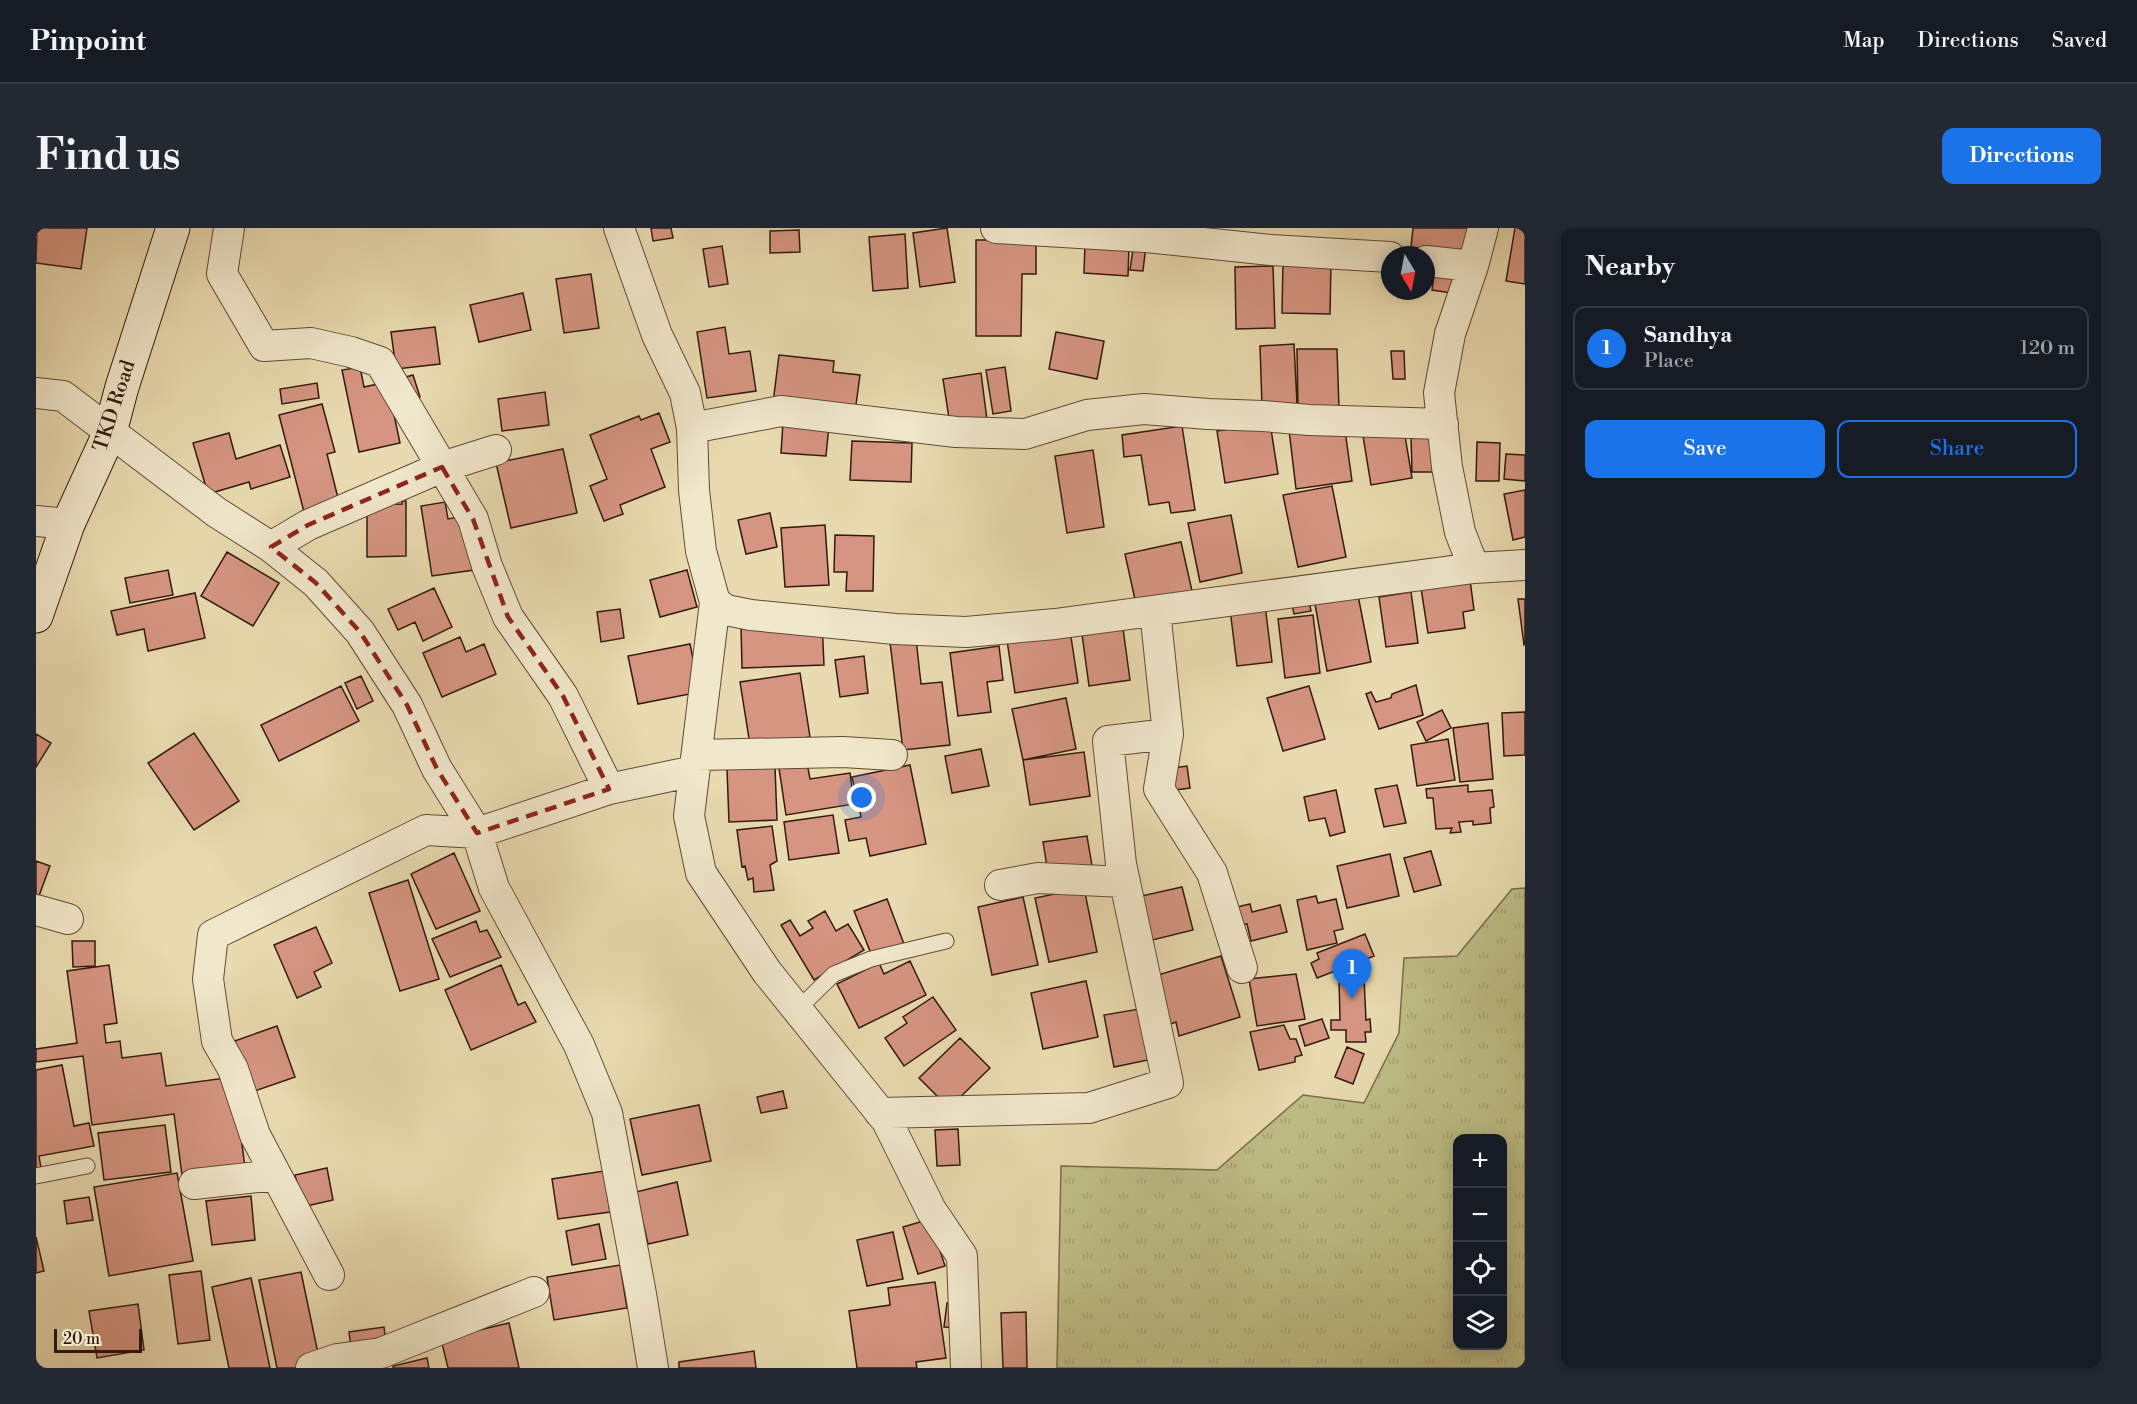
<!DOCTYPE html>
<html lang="en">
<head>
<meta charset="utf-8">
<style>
	body { margin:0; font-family:"Libre Bodoni",serif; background:#242831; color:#f1f3f6 }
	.controls { position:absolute; right:18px; bottom:18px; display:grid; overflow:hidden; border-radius:12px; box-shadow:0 3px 15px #0003 }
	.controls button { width:54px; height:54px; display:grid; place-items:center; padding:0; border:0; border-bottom:2px solid #363941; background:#171b24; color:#f1f3f6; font:30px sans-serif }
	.compass { position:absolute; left:1345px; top:18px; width:54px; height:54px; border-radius:50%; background:#171b24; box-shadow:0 3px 15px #0003; rotate:170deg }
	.scale { position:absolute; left:18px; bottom:15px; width:88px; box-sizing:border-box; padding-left:6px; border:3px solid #341a0e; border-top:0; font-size:16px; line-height:21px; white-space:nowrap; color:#341a0e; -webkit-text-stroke:4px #f1e7cb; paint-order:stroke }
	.you { position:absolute; left:826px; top:570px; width:21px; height:21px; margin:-15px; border:4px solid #fff; border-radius:50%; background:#1a73e8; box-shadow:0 0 0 9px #1a73e833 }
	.badge { display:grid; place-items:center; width:39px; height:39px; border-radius:50%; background:#1a73e8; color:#fff; font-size:20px; font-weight:700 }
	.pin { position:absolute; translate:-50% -50px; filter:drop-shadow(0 2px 3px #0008) }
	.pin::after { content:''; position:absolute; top:32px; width:21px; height:18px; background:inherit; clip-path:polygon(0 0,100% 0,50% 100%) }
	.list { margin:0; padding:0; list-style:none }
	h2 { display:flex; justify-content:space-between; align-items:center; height:78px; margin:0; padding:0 24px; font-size:26px }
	h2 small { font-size:20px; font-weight:400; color:#9ea1a6 }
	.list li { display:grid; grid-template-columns:39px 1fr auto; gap:18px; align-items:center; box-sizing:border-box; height:84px; margin:0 12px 12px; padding:0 12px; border:2px solid #363941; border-radius:12px }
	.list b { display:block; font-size:22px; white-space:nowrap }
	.list p { margin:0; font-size:20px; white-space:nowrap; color:#9ea1a6 }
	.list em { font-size:20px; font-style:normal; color:#9ea1a6 }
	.actions { display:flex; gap:12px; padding:18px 24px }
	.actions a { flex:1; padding:14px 0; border:2px solid #1a73e8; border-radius:12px; text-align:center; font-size:21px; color:#1a73e8 }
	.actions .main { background:#1a73e8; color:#fff }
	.icon { flex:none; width:33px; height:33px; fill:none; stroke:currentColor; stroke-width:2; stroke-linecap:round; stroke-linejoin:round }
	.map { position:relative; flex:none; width:1489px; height:1140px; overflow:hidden; border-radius:12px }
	header { display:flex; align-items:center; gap:36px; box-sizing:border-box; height:84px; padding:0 30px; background:#171b24; border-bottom:2px solid #363941 }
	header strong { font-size:28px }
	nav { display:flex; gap:33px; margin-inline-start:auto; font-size:21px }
	.intro { display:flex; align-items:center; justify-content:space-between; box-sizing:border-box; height:144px; padding:0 36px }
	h1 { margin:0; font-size:42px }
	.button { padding:15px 27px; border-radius:12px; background:#1a73e8; color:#fff; font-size:21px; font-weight:700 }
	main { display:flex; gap:36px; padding:0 36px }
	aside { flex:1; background:#171b24; border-radius:12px; box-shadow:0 3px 15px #0003 }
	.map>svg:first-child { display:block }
	.grass { fill:url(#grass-tufts); stroke:#796c4a; stroke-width:1.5; fill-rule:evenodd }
	.building { fill:#d69582; stroke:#341a0e; stroke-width:1.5 }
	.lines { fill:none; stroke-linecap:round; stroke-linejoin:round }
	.lane-casing { stroke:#614a36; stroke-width:17 }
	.street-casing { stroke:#614a36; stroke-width:32 }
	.secondary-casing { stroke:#341a0e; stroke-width:35 }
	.lane { stroke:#f1e7cb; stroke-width:15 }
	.street { stroke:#f1e7cb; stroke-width:30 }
	.secondary { stroke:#f1e7cb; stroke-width:33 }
	.marked { fill:none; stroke:#8f2418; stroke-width:4.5; stroke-dasharray:12 8; stroke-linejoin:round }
	.labels { text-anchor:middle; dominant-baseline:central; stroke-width:6; stroke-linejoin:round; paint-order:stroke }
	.street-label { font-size:20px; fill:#341a0e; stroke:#f1e7cb }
</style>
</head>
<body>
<header>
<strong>Pinpoint</strong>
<nav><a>Map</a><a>Directions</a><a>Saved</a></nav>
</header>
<div class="intro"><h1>Find us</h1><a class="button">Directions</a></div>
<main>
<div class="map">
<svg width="1489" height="1140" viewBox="0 0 1489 1140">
	<defs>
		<pattern id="grass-tufts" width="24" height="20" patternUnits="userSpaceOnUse" patternTransform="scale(1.5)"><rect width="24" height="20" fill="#bebd86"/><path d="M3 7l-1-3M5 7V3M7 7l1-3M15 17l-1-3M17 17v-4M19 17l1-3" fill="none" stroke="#a4a272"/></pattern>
	</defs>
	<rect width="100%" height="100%" fill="#e9daaf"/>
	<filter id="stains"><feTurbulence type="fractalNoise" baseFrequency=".00333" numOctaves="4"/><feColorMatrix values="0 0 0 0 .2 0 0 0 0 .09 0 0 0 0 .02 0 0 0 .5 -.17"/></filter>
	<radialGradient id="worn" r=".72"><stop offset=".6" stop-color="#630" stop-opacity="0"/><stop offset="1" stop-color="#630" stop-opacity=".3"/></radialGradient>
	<path class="grass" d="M 1489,660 L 1489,1140 L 1021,1140 L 1025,938 L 1181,942 L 1267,867 L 1328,875 L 1363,805 L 1368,730 L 1421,728 L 1476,661 ZM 1422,910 L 1466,910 L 1466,1118 L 1422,1118 Z"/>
	<path class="building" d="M 1,0 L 51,0 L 45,41 L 0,35 Z
		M 615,0 L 635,0 L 637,10 L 617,13 Z
		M 911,0 L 919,54 L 884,59 L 877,5 Z
		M 1377,0 L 1434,0 L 1431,25 L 1375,19 Z
		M 1479,0 L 1489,0 L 1489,56 L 1470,53 Z
		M 763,2 L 764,24 L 734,25 L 734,3 Z
		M 869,6 L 872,60 L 837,63 L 833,9 Z
		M 940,12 L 1000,12 L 1000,46 L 986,46 L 985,108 L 940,108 Z
		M 1098,15 L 1110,17 L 1107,43 L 1094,42 Z
		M 1049,16 L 1093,17 L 1092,48 L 1048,45 Z
		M 686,18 L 692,56 L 673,59 L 667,21 Z
		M 1247,33 L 1295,34 L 1294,86 L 1246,85 Z
		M 1237,38 L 1239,100 L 1200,101 L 1199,39 Z
		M 1399,40 L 1426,44 L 1422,66 L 1396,62 Z
		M 555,46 L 563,100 L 528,105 L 520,51 Z
		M 487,65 L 495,102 L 443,114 L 434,77 Z
		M 399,99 L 404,136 L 360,141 L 355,104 Z
		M 689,99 L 693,126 L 714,123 L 720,163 L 671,170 L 661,104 Z
		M 1020,104 L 1068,113 L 1061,151 L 1013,141 Z
		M 1258,116 L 1261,176 L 1226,178 L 1224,118 Z
		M 1261,121 L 1301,121 L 1303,181 L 1262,182 Z
		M 1355,123 L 1368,123 L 1369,151 L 1357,151 Z
		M 743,127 L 798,133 L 797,144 L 824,147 L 819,184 L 737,175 Z
		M 324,139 L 328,159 L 351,154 L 364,215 L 323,224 L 306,142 Z
		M 969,139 L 975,183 L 957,186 L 950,142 Z
		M 945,145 L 951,192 L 914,197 L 907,151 Z
		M 377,147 L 384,169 L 373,172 L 366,150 Z
		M 281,155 L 283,170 L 246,176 L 244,161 Z
		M 509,164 L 513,197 L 466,203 L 462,171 Z
		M 286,176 L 299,224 L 291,226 L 303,274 L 268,284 L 243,187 Z
		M 623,185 L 634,214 L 615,221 L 629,259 L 584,277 L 587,286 L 568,293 L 554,258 L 571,251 L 554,207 L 603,188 L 605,192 Z
		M 747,194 L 793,197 L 790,228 L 745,225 Z
		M 1234,195 L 1242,246 L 1189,255 L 1181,203 Z
		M 1308,195 L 1316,253 L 1260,261 L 1253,202 Z
		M 1146,198 L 1159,282 L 1135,285 L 1133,274 L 1113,277 L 1105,227 L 1088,229 L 1086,207 Z
		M 1368,202 L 1376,250 L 1335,257 L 1327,208 Z
		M 193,205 L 200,231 L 244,217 L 254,249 L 215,261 L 213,254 L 172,266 L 157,215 Z
		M 1375,207 L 1401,207 L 1402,244 L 1376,244 Z
		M 816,213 L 876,215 L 875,254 L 814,252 Z
		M 1441,214 L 1464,215 L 1463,253 L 1440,253 Z
		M 527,221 L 541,285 L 475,300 L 460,235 Z
		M 1057,222 L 1068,299 L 1031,305 L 1019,228 Z
		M 1470,226 L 1489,227 L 1489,253 L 1468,251 Z
		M 1296,258 L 1310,329 L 1262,339 L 1247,267 Z
		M 1489,262 L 1489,309 L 1477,312 L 1468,266 Z
		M 366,273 L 370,273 L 370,328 L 331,329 L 331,277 L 366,276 Z
		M 409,274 L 412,291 L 429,288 L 438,342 L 396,348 L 385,278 Z
		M 734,285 L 741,319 L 710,326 L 702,292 Z
		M 1195,287 L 1206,345 L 1164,354 L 1152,295 Z
		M 789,297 L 793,357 L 749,359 L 745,300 Z
		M 799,307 L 838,308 L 837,363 L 810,363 L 811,344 L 798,344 Z
		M 1145,314 L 1156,363 L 1100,376 L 1089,326 Z
		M 191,324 L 243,355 L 217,398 L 165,368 Z
		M 132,342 L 137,367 L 94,375 L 89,350 Z
		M 651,342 L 661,379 L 624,389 L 614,352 Z
		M 1434,352 L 1438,382 L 1427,384 L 1429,400 L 1392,405 L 1385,360 Z
		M 1320,357 L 1335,434 L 1291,443 L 1277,365 Z
		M 398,360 L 416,399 L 387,413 L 379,394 L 362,402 L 352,381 Z
		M 1271,364 L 1275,383 L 1258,386 L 1254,367 Z
		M 1375,364 L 1382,415 L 1350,419 L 1343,369 Z
		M 159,365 L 169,410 L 112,423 L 108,401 L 81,407 L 75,383 Z
		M 1482,371 L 1489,371 L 1489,416 L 1488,417 Z
		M 1229,377 L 1236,434 L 1201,438 L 1194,381 Z
		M 584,381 L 588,410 L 565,414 L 561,384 Z
		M 1277,387 L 1284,445 L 1249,450 L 1242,391 Z
		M 1086,393 L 1094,452 L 1053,458 L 1045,399 Z
		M 786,394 L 788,437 L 706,440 L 705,398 Z
		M 1033,396 L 1042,455 L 979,465 L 970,406 Z
		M 424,409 L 430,424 L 448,416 L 460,446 L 406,469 L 387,425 Z
		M 880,411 L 885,456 L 906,454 L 914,517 L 867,522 L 854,414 Z
		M 654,416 L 664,464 L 602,476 L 592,428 Z
		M 963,418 L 967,452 L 951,454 L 955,484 L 922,488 L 914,425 Z
		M 828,428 L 832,465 L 804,469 L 799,432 Z
		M 764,445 L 774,509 L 714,517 L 704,454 Z
		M 325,448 L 337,473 L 321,481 L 309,455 Z
		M 1380,457 L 1387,487 L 1343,501 L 1330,466 L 1335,464 L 1340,474 L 1355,470 L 1356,466 Z
		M 305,458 L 323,493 L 243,533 L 225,497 Z
		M 1273,458 L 1289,511 L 1247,523 L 1231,470 Z
		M 1030,470 L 1040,521 L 987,532 L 976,481 Z
		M 1406,482 L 1415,500 L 1390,513 L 1381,494 Z
		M 1489,484 L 1489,527 L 1468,528 L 1466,485 Z
		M 1452,495 L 1457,551 L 1424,554 L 1417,500 Z
		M 158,505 L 203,573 L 158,602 L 112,535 Z
		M 0,506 L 15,515 L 0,539 Z
		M 1412,511 L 1419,552 L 1381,558 L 1375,517 Z
		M 945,521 L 953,558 L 916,565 L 909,528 Z
		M 1048,524 L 1054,568 L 994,577 L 987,532 Z
		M 771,535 L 774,551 L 814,545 L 818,576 L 750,587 L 743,540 Z
		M 874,537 L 890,616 L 834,628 L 830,610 L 813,613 L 809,592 L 825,589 L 816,549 Z
		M 1151,538 L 1154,560 L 1132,563 L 1130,541 Z
		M 739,539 L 741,592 L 693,594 L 691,541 Z
		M 1361,557 L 1370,595 L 1348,599 L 1339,561 Z
		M 1432,557 L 1432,564 L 1456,562 L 1458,579 L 1454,580 L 1455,595 L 1437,597 L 1437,593 L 1423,594 L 1425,604 L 1414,605 L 1416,600 L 1400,601 L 1397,570 L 1391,570 L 1390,561 Z
		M 1300,562 L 1309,604 L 1294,608 L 1289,590 L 1273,593 L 1268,569 Z
		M 797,587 L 803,625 L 753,632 L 748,594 Z
		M 736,598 L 741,633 L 734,637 L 738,662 L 718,664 L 717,650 L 712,652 L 709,638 L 706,639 L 701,602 Z
		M 1051,608 L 1056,638 L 1012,645 L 1007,614 Z
		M 1395,623 L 1405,657 L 1378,664 L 1368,630 Z
		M 418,625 L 444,683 L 400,701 L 375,646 Z
		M 1354,626 L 1363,668 L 1311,680 L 1301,638 Z
		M 0,633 L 14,638 L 0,676 Z
		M 372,652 L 403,751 L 364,763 L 333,665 Z
		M 1146,659 L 1157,702 L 1112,713 L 1101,669 Z
		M 1048,660 L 1061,724 L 1013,734 L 999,670 Z
		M 1280,668 L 1282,675 L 1300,671 L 1307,701 L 1298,703 L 1301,715 L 1271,722 L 1261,672 Z
		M 987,669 L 1002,737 L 956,747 L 942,679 Z
		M 851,671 L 868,716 L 836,728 L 818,683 Z
		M 1214,676 L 1216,684 L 1244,677 L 1251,704 L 1215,713 L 1211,696 L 1206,697 L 1201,679 Z
		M 789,683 L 800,703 L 812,696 L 828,722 L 778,752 L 745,697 L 754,692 L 764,708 L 777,700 L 772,693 Z
		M 440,693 L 444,704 L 451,702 L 465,729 L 414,749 L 396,711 Z
		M 280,699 L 296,735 L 278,744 L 285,759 L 261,770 L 238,717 Z
		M 1329,706 L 1338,728 L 1281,750 L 1275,735 L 1283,731 L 1281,725 Z
		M 36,713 L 59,713 L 59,738 L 37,739 Z
		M 1185,728 L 1204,789 L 1143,808 L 1140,794 L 1129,798 L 1122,747 Z
		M 874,733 L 890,767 L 823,800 L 801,756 L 843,735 L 848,746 Z
		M 73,737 L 81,795 L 68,797 L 70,815 L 84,813 L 86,830 L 125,825 L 130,858 L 197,849 L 209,939 L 146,947 L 138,886 L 56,897 L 47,828 L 0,834 L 0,821 L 41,815 L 31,743 Z
		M 465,737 L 482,777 L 489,774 L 500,794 L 435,822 L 409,762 Z
		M 1260,746 L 1269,791 L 1221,798 L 1213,751 Z
		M 1328,750 L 1330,792 L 1334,791 L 1335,804 L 1329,804 L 1330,814 L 1310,814 L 1310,802 L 1295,802 L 1295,792 L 1304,792 L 1303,751 Z
		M 1050,753 L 1062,809 L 1007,821 L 995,765 Z
		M 897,769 L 920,802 L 868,838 L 849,810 L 871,795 L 867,789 Z
		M 1103,781 L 1112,832 L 1078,839 L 1068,787 Z
		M 1286,791 L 1293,810 L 1269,818 L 1263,798 Z
		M 1248,797 L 1254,811 L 1260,811 L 1266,827 L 1259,829 L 1259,834 L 1223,842 L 1214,804 Z
		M 241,798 L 259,849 L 210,866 L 193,815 Z
		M 924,810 L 954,840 L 913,880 L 883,850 Z
		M 1311,819 L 1328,826 L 1317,856 L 1299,849 Z
		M 26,837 L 38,898 L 53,895 L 58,918 L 3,928 L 5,940 L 0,941 L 0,842 Z
		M 747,863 L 751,880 L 725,885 L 721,869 Z
		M 663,877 L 675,933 L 606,947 L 594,891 Z
		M 129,897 L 135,944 L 68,952 L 62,905 Z
		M 922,901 L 924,937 L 901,938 L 899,902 Z
		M 291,940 L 297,972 L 266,979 L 259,947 Z
		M 568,943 L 574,984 L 522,991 L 516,951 Z
		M 141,945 L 157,1033 L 73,1048 L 58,959 Z
		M 641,954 L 652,1007 L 612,1016 L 600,964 Z
		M 215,968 L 219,1012 L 176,1017 L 170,973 Z
		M 53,969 L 57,992 L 31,996 L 28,973 Z
		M 894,991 L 909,1038 L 882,1046 L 867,999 Z
		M 563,996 L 570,1031 L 536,1037 L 530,1003 Z
		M 857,1004 L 867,1051 L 831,1058 L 821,1012 Z
		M 0,1009 L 8,1043 L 0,1045 Z
		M 584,1037 L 591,1080 L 518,1092 L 511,1049 Z
		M 165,1043 L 174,1112 L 142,1116 L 133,1047 Z
		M 265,1044 L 284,1135 L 258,1140 L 241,1140 L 223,1052 Z
		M 215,1050 L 234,1140 L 193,1140 L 176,1059 Z
		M 899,1054 L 910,1130 L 880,1134 L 881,1140 L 821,1140 L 813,1083 L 854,1077 L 852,1060 Z
		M 911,1075 L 926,1077 L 923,1100 L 908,1099 Z
		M 102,1076 L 108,1122 L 61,1130 L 53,1083 Z
		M 990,1084 L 991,1140 L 967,1140 L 965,1085 Z
		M 473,1095 L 483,1140 L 412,1140 L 405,1111 Z
		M 348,1099 L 351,1122 L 316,1127 L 313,1104 Z
		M 718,1123 L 720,1140 L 643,1140 L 643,1134 Z
		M 391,1130 L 393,1140 L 357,1140 L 357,1138 Z"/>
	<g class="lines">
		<defs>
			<path id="lane" d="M 761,782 L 798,746 L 835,731 L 910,713
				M 0,948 L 51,938"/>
			<path id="street" d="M 193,0 L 186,46 L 228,118 L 275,115 L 315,124 L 344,134 L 437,291 L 451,338 L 472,389 L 527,468 L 573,561
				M 583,0 L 621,107 L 649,165 L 656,200 L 658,262 L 665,323 L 679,374 L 690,382 L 715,387 L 859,401 L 930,404 L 1019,396 L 1438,340 L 1489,337
				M 960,0 L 1110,9 L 1235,22 L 1354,29
				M 1390,33 L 1437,38 L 1414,106 L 1403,165 L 1411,239 L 1424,304 L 1438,340
				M 1437,38 L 1447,0
				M 0,165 L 27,168 L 180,284 L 235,319 L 280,355 L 324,404 L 371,477 L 401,541 L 441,605 L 458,660 L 543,817 L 571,885 L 605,1066 L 617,1140
				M 656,200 L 745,183 L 920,204 L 989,206 L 1051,187 L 1108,181 L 1172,186 L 1227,188 L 1273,192 L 1407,196
				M 0,293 L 32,296
				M 235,319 L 272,297 L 406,239 L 460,222
				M 679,374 L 653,588 L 665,645 L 731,744 L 851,893 L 895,982 L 926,1028 L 930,1140
				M 1132,506 L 1123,561 L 1176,645 L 1206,740
				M 661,527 L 807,524 L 856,527
				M 964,657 L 1002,650 L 1089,654
				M 0,682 L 32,691
				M 844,885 L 1053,880 L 1132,855 L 1085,636 L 1072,513 L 1132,506 L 1119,383
				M 158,956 L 240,947
				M 293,1047 L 219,907 L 197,841 L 181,813 L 172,751 L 177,707 L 390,602 L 441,605 L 573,561 L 658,543
				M 275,1140 L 301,1131 L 345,1125 L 498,1064"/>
			<path id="secondary" d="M 0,388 L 32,296 L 74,204 L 86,159 L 137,0"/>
		</defs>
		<use href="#lane" class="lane-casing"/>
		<use href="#street" class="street-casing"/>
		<use href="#secondary" class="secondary-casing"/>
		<use href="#lane" class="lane"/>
		<use href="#street" class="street"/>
		<use href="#secondary" class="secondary"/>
	</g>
	<path class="marked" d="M 406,239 L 437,291 L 472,389 L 527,468 L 573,561 L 441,605 L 401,541 L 371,477 L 324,404 L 280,355 L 235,319 L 272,297 Z"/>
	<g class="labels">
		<g class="street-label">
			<text transform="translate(79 178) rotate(-72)">TKD Road</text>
		</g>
	</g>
	<rect width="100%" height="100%" filter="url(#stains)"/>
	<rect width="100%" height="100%" fill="url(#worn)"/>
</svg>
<div class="controls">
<button>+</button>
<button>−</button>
<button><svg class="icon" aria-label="locate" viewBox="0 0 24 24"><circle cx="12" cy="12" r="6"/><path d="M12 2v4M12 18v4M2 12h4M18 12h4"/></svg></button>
<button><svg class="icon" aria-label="layers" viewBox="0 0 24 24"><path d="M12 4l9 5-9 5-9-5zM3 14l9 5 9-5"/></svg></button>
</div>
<svg class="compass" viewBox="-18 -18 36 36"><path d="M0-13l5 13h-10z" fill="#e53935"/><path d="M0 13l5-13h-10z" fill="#9ea1a6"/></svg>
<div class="scale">20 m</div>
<div class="you"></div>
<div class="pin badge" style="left:1316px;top:771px">1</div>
</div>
<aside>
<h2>Nearby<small></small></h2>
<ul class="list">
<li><span class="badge">1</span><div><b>Sandhya</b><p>Place</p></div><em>120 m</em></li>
</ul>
<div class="actions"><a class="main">Save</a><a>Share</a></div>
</aside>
</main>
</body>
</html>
